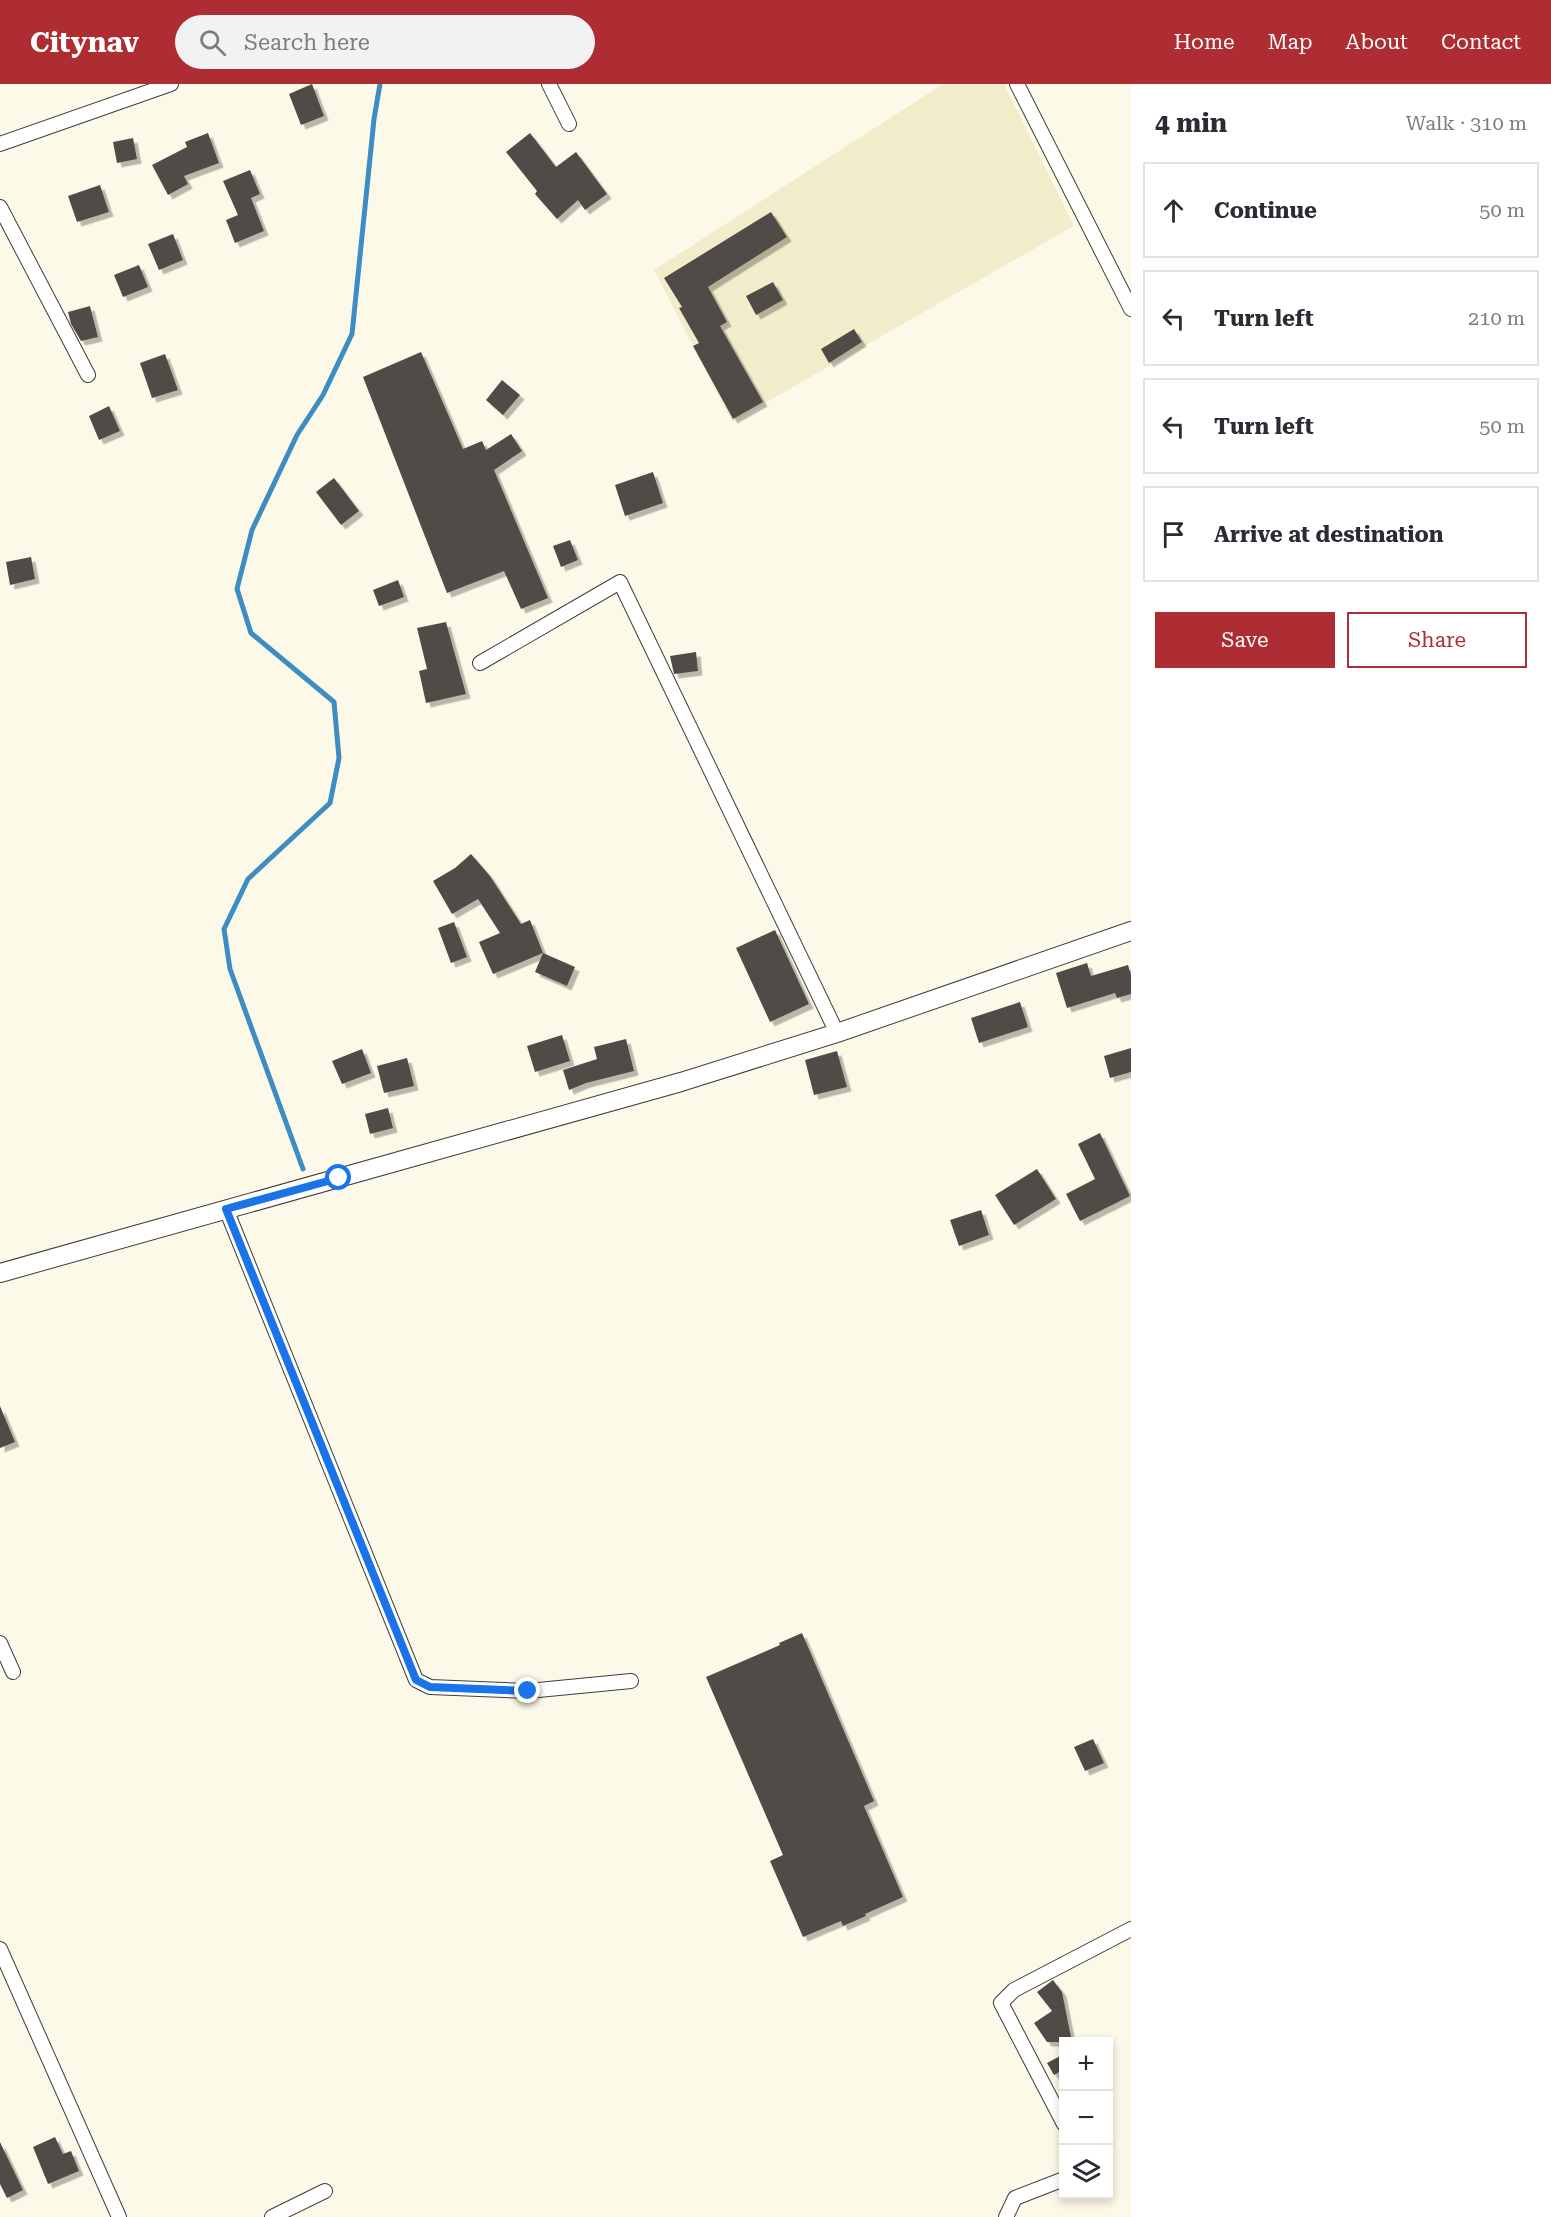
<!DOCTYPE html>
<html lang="en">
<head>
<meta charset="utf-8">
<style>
	body { margin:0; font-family:"Roboto Serif",serif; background:#f2f2f3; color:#2b2b33 }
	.controls { position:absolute; right:18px; bottom:18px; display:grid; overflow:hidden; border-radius:0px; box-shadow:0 3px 9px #0003 }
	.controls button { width:54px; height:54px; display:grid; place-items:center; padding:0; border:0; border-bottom:2px solid #e1e1e2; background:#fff; color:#2b2b33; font:30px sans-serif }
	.stop { position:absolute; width:18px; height:18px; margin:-14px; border:4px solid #1a73e8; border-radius:50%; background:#fff }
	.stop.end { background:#1a73e8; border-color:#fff; box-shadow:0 2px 6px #0008 }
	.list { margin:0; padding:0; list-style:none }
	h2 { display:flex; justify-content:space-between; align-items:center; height:78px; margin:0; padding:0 24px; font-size:26px }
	h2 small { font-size:20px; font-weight:400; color:#7c7c81 }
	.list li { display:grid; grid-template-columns:39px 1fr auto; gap:18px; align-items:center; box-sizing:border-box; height:96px; margin:0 12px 12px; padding:0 12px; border:2px solid #e1e1e2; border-radius:0px }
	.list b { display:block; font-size:22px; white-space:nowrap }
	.list em { font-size:20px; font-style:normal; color:#7c7c81 }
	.actions { display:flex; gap:12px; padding:18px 24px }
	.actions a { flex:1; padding:14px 0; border:2px solid #ae2d33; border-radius:0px; text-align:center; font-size:21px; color:#ae2d33 }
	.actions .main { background:#ae2d33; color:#fff }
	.icon { flex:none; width:33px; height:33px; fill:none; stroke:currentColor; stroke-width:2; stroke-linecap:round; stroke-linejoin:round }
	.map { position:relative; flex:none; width:1131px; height:2133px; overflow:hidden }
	header { display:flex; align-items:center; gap:36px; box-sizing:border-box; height:84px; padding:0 30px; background:#ae2d33; color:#fff }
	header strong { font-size:28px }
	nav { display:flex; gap:33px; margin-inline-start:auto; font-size:21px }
	.search { width:420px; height:54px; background:#f2f2f3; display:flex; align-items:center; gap:15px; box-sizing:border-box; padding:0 21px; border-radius:33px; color:#7c7c81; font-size:22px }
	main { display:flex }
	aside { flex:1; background:#fff }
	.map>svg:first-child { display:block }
	.farmland { fill:#f1edcb }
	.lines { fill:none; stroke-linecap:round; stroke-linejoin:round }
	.stream { stroke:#3d8dc2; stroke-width:5 }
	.building { fill:#514b47; filter:url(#shadow) }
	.minor-casing { stroke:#3d3d3d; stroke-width:16 }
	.tertiary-casing { stroke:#3d3d3d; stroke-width:20 }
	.minor { stroke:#fff; stroke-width:14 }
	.tertiary { stroke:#fff; stroke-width:18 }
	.route { stroke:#1a73e8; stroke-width:8 }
</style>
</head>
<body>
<header>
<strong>Citynav</strong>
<div class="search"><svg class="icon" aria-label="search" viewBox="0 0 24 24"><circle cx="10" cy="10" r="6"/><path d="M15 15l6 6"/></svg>Search here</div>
<nav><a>Home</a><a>Map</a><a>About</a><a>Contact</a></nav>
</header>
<main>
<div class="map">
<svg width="1131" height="2133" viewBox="0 0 1131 2133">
	<defs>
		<filter id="shadow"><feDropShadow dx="4.5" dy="4.5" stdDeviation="0" flood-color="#0004"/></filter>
	</defs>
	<rect width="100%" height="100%" fill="#fdf9e8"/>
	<path class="farmland" d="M 943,0 L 1004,0 L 1074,142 L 732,338 L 654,186 Z"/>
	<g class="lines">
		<path class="stream" d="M 303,1085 L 230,885 L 224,845 L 248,795 L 330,719 L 339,674 L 334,618 L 251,549 L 237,505 L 252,446 L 297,351 L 323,311 L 352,250 L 374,35 L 380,0"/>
	</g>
	<path class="building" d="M 312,0 L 324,32 L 301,41 L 289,10 Z
		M 208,49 L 219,79 L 184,92 L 188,100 L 168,111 L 152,81 L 187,63 L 185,58 Z
		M 530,49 L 556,83 L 576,68 L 607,110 L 585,126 L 578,116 L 557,135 L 535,110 L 537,107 L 506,68 Z
		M 133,54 L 137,75 L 117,79 L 113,58 Z
		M 250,86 L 260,110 L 251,114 L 264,147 L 235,159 L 226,136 L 238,131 L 223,97 Z
		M 100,101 L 109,128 L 77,138 L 68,112 Z
		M 771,128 L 787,153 L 708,203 L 727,238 L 720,242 L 763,318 L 733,335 L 693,262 L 699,259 L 679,224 L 682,223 L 664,194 Z
		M 173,150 L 183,176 L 159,186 L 148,160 Z
		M 139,181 L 148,203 L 123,213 L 114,191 Z
		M 773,198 L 783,216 L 756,231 L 746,212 Z
		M 90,222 L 98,253 L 81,257 L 71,240 L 68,228 Z
		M 854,245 L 862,258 L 829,279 L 821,265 Z
		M 421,268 L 463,365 L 482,357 L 486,366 L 511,350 L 522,367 L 494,386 L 548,514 L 521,525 L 504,487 L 447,509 L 363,293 Z
		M 165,270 L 178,306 L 152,314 L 140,279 Z
		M 502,296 L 520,311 L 503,331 L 486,316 Z
		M 109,322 L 120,347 L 99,356 L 89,332 Z
		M 653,388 L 663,419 L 625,432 L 615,401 Z
		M 334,394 L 359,427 L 341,441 L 316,408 Z
		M 570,456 L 578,476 L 561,483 L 553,462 Z
		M 31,473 L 35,495 L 10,501 L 6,478 Z
		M 398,496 L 404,513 L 379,522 L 373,506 Z
		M 446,538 L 466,610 L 426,619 L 419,587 L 427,585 L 417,544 Z
		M 696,568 L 698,587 L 674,590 L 670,572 Z
		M 471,770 L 490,792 L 521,840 L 530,836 L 543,869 L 493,890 L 479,858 L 500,849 L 478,815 L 452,830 L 433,797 L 455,784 Z
		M 454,838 L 467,873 L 451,879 L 438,844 Z
		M 775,846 L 809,920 L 770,938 L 736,864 Z
		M 543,869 L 575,883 L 567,902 L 535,888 Z
		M 1087,879 L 1091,892 L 1128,881 L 1131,891 L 1131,910 L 1117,914 L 1115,909 L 1067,924 L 1056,889 Z
		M 1020,918 L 1028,943 L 979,959 L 971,934 Z
		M 562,951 L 570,977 L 535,988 L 527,962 Z
		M 626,955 L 634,987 L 586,999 L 569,1006 L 563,986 L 597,975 L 594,963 Z
		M 1131,964 L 1131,988 L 1110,994 L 1104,972 Z
		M 362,965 L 371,989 L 342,1000 L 332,977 Z
		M 837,967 L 847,1003 L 814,1011 L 805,976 Z
		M 407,974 L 414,1002 L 384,1009 L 377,982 Z
		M 388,1024 L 393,1044 L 370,1050 L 365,1030 Z
		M 1100,1049 L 1130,1112 L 1080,1137 L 1066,1110 L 1095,1095 L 1078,1060 Z
		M 1037,1085 L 1056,1115 L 1014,1141 L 995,1111 Z
		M 981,1126 L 989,1151 L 959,1162 L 950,1136 Z
		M 0,1322 L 15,1358 L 0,1364 Z
		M 802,1549 L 874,1717 L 864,1722 L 903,1813 L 865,1830 L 866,1832 L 843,1842 L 841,1837 L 803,1853 L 770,1777 L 783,1771 L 706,1593 L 780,1561 L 779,1559 Z
		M 1093,1655 L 1104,1679 L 1085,1687 L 1074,1663 Z
		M 1053,1896 L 1062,1908 L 1072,1958 L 1047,1958 L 1034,1939 L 1052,1927 L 1037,1908 Z
		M 1064,1970 L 1064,1985 L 1054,1991 L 1047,1979 Z
		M 55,2053 L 63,2070 L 71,2067 L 79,2087 L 48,2100 L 33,2063 Z
		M 0,2058 L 23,2106 L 7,2114 L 0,2100 Z"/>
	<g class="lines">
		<defs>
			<path id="minor" d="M 549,0 L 569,40
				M 1017,0 L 1131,225
				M 0,60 L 171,0
				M 0,123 L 88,291
				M 480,579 L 620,498 L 837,949
				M 226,1125 L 416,1596 L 430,1603 L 528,1607 L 631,1597
				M 0,1559 L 13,1588
				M 0,1865 L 119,2133
				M 1064,2040 L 1001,1919 L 1014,1906 L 1131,1845
				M 272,2133 L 325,2107
				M 1006,2133 L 1015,2114 L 1064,2095"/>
			<path id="tertiary" d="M 0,1189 L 681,998 L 837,949 L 1131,847"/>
		</defs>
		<use href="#minor" class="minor-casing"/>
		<use href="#tertiary" class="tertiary-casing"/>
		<use href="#minor" class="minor"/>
		<use href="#tertiary" class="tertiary"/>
	</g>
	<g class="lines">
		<path class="route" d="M 339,1094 L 226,1125 L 416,1596 L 430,1603 L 528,1607"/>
	</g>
</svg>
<div class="controls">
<button>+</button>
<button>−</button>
<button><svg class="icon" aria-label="layers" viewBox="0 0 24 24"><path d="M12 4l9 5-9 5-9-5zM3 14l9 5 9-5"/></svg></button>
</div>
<div class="stop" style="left:339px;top:1094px"></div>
<div class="stop end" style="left:528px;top:1607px"></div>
</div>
<aside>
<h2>4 min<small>Walk · 310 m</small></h2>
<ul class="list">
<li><svg class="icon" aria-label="ahead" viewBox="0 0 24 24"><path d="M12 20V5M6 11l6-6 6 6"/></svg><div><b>Continue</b></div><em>50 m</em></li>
<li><svg class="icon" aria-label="left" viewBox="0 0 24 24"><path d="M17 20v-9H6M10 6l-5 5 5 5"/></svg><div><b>Turn left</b></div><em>210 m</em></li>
<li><svg class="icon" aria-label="left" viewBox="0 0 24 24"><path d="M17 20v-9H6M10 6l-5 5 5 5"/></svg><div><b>Turn left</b></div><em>50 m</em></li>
<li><svg class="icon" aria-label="arrive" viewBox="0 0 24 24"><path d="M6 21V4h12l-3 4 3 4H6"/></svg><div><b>Arrive at destination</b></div></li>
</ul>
<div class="actions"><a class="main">Save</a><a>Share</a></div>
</aside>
</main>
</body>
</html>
